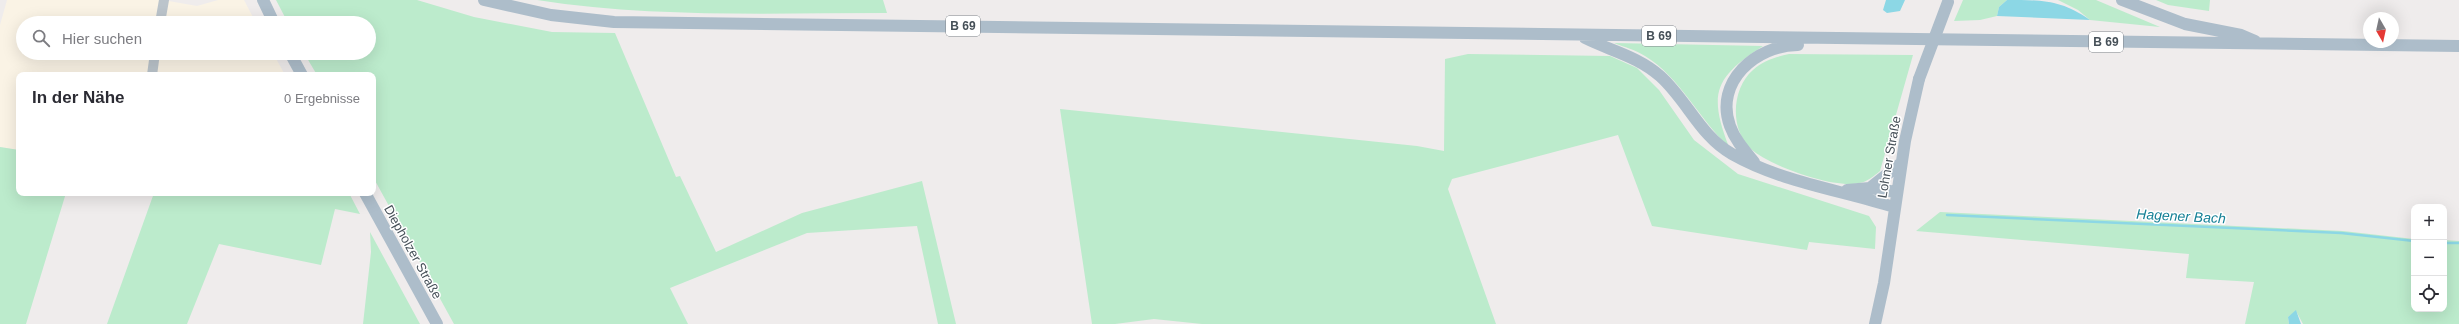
<!DOCTYPE html>
<html lang="de">
<head>
<meta charset="utf-8">
<style>
	body { margin:0; font-family:Helvetica,sans-serif; background:#f2f2f3; color:#2b2b33 }
	.controls { position:absolute; right:12px; bottom:12px; display:grid; overflow:hidden; border-radius:8px; box-shadow:0 4px 16px #0002 }
	.controls button { width:36px; height:36px; display:grid; place-items:center; padding:0; border:0; border-bottom:1px solid #e1e1e2; background:#fff; color:#2b2b33; font:20px sans-serif }
	.compass { position:absolute; left:2363px; top:12px; width:36px; height:36px; border-radius:50%; background:#fff; box-shadow:0 4px 16px #0002; rotate:171deg }
	.list { margin:0; padding:0; list-style:none }
	h2 { display:flex; justify-content:space-between; align-items:center; height:52px; margin:0; padding:0 16px; font-size:17px }
	h2 small { font-size:13px; font-weight:400; color:#7c7c81 }
	.icon { flex:none; width:22px; height:22px; fill:none; stroke:currentColor; stroke-width:2; stroke-linecap:round; stroke-linejoin:round }
	.map { position:relative; flex:none; width:2459px; height:324px; overflow:hidden }
	.search { position:absolute; background:#fff; box-shadow:0 4px 16px #0002; left:16px; top:16px; width:360px; height:44px; display:flex; align-items:center; gap:10px; box-sizing:border-box; padding:0 14px; border-radius:22px; color:#7c7c81; font-size:15px }
	.panel { position:absolute; background:#fff; box-shadow:0 4px 16px #0002; left:16px; top:72px; width:360px; height:124px; border-radius:8px }
	.map>svg:first-child { display:block }
	.commercial { fill:#faf3e5 }
	.green { fill:#bcebcc }
	.water { fill:#8cd7e5 }
	.lines { fill:none; stroke-linecap:round; stroke-linejoin:round }
	.stream { stroke:#8cd7e5; stroke-width:2.5 }
	.minor { stroke:#bbc4cb; stroke-width:10 }
	.major { stroke:#adbdca; stroke-width:12 }
	.major-bridge { stroke:#adbdca; stroke-width:12 }
	.labels { text-anchor:middle; dominant-baseline:central; stroke-width:3; stroke-linejoin:round; paint-order:stroke }
	.shield { fill:#fff; stroke:#7e848a; stroke-width:1 }
	.shield-label { font-size:12px; font-weight:bold; fill:#465058 }
	.street-label { font-size:13px; fill:#465058; stroke:#fff }
	.water-label { font-size:14px; font-style:italic; fill:#158096; stroke:#fff }
</style>
</head>
<body>
<div class="map">
<svg width="2459" height="324" viewBox="0 0 2459 324">
	<rect width="100%" height="100%" fill="#efecec"/>
	<path class="commercial" d="M 7,0 L 163,0 L 197,6 L 218,0 L 244,0 L 256,23 L 23,23 L 23,53 L 273,53 L 285,75 L 19,75 L 19,150 L 0,147 L 0,25 Z"/>
	<path class="green" d="M 276,0 L 417,0 L 474,17 L 552,32 L 615,33 L 676,177 L 680,176 L 716,252 L 802,213 L 922,181 L 956,324 L 938,324 L 917,226 L 807,233 L 670,288 L 688,324 L 454,324 L 373,177 L 373,75 L 317,75 L 304,53 L 369,53 L 369,23 L 288,23 Z
		M 537,0 L 883,0 L 887,13 C 770,13 652,18 537,0 Z
		M 1963,0 L 2007,0 L 1999,7 L 1997,16 L 1980,20 L 1954,21 Z
		M 2058,0 L 2096,0 L 2160,27 L 2090,20 L 2078,10 Z
		M 2156,0 L 2210,0 L 2209,11 L 2168,5 Z
		M 1614,43 L 1763,46 C 1715,77 1708,93 1729,147 C 1699,119 1680,77 1645,56 C 1636,50 1624,47 1614,43 Z
		M 1468,54 L 1610,56 L 1637,68 L 1659,90 L 1694,140 L 1738,174 L 1869,216 L 1876,227 L 1875,249 L 1809,242 L 1807,250 L 1652,226 L 1618,135 L 1452,179 L 1448,189 L 1496,324 L 1202,324 L 1154,319 L 1115,324 L 1092,324 L 1060,109 L 1417,146 L 1444,151 L 1445,59 Z
		M 1789,54 L 1913,55 L 1880,171 C 1874,176 1867,182 1859,183 C 1834,189 1770,166 1751,149 C 1729,129 1732,88 1753,70 C 1764,60 1776,57 1789,54 Z
		M 0,147 L 19,150 L 19,193 L 66,193 L 26,324 L 0,324 Z
		M 154,193 L 278,193 L 291,195 L 292,193 L 349,193 L 360,214 L 335,209 L 321,265 L 219,244 L 187,324 L 107,324 Z
		M 1940,212 L 2343,231 L 2414,239 L 2414,309 L 2444,309 L 2444,240 L 2459,241 L 2459,324 L 2303,324 L 2296,311 L 2288,317 L 2289,324 L 2245,324 L 2254,282 L 2186,278 L 2189,254 L 1916,231 Z
		M 370,232 L 420,324 L 363,324 L 371,252 Z"/>
	<path class="water" d="M 1886,0 L 1905,0 L 1900,11 L 1887,13 L 1883,10 Z
		M 2007,0 C 2043,0 2061,0 2090,20 L 1997,16 L 1999,7 Z
		M 2296,310 L 2301,324 L 2289,324 L 2288,317 Z"/>
	<g class="lines">
		<path class="stream" d="M 1947,215 L 2341,233 L 2414,241
			M 2444,243 L 2459,243"/>
		<path class="minor" d="M 160,23 L 164,0
			M 152,75 L 155,53"/>
		<path class="major" d="M 263,0 L 274,23
			M 484,0 L 551,15 L 614,22 L 2459,46
			M 2122,0 L 2185,24 L 2241,35 L 2255,41
			M 1585,38 C 1611,51 1637,56 1660,76 C 1687,100 1700,136 1732,154 C 1781,182 1841,190 1894,207
			M 290,53 L 302,75
			M 1754,162 C 1745,151 1735,140 1730,126 C 1714,82 1756,45 1798,45
			M 1870,188 L 1900,164
			M 1847,190 L 1870,188 L 1896,192
			M 365,193 L 437,324
			M 1875,324 L 1884,283 L 1905,141 L 1919,79"/>
		<path class="major-bridge" d="M 1919,79 L 1948,2"/>
	</g>
	<g class="labels">
		<g class="shield">
			<rect x="946" y="16" width="34" height="20" rx="3"/>
			<rect x="1642" y="26" width="34" height="20" rx="3"/>
			<rect x="2089" y="32" width="34" height="20" rx="3"/>
		</g>
		<g class="shield-label">
			<text x="963" y="26">B 69</text>
			<text x="1659" y="36">B 69</text>
			<text x="2106" y="42">B 69</text>
		</g>
		<g class="street-label">
			<text transform="translate(1889 157) rotate(-80)">Lohner Straße</text>
			<text transform="translate(413 252) rotate(61)">Diepholzer Straße</text>
		</g>
		<g class="water-label">
			<text transform="translate(2181 216) rotate(3)">Hagener Bach</text>
		</g>
	</g>
</svg>
<div class="controls">
<button>+</button>
<button>−</button>
<button><svg class="icon" aria-label="locate" viewBox="0 0 24 24"><circle cx="12" cy="12" r="6"/><path d="M12 2v4M12 18v4M2 12h4M18 12h4"/></svg></button>
</div>
<svg class="compass" viewBox="-18 -18 36 36"><path d="M0-13l5 13h-10z" fill="#e53935"/><path d="M0 13l5-13h-10z" fill="#7c7c81"/></svg>
<div class="search"><svg class="icon" aria-label="search" viewBox="0 0 24 24"><circle cx="10" cy="10" r="6"/><path d="M15 15l6 6"/></svg>Hier suchen</div>
<section class="panel">
<h2>In der Nähe<small>0 Ergebnisse</small></h2>
<ul class="list">
</ul>
</section>
</div>
</body>
</html>
